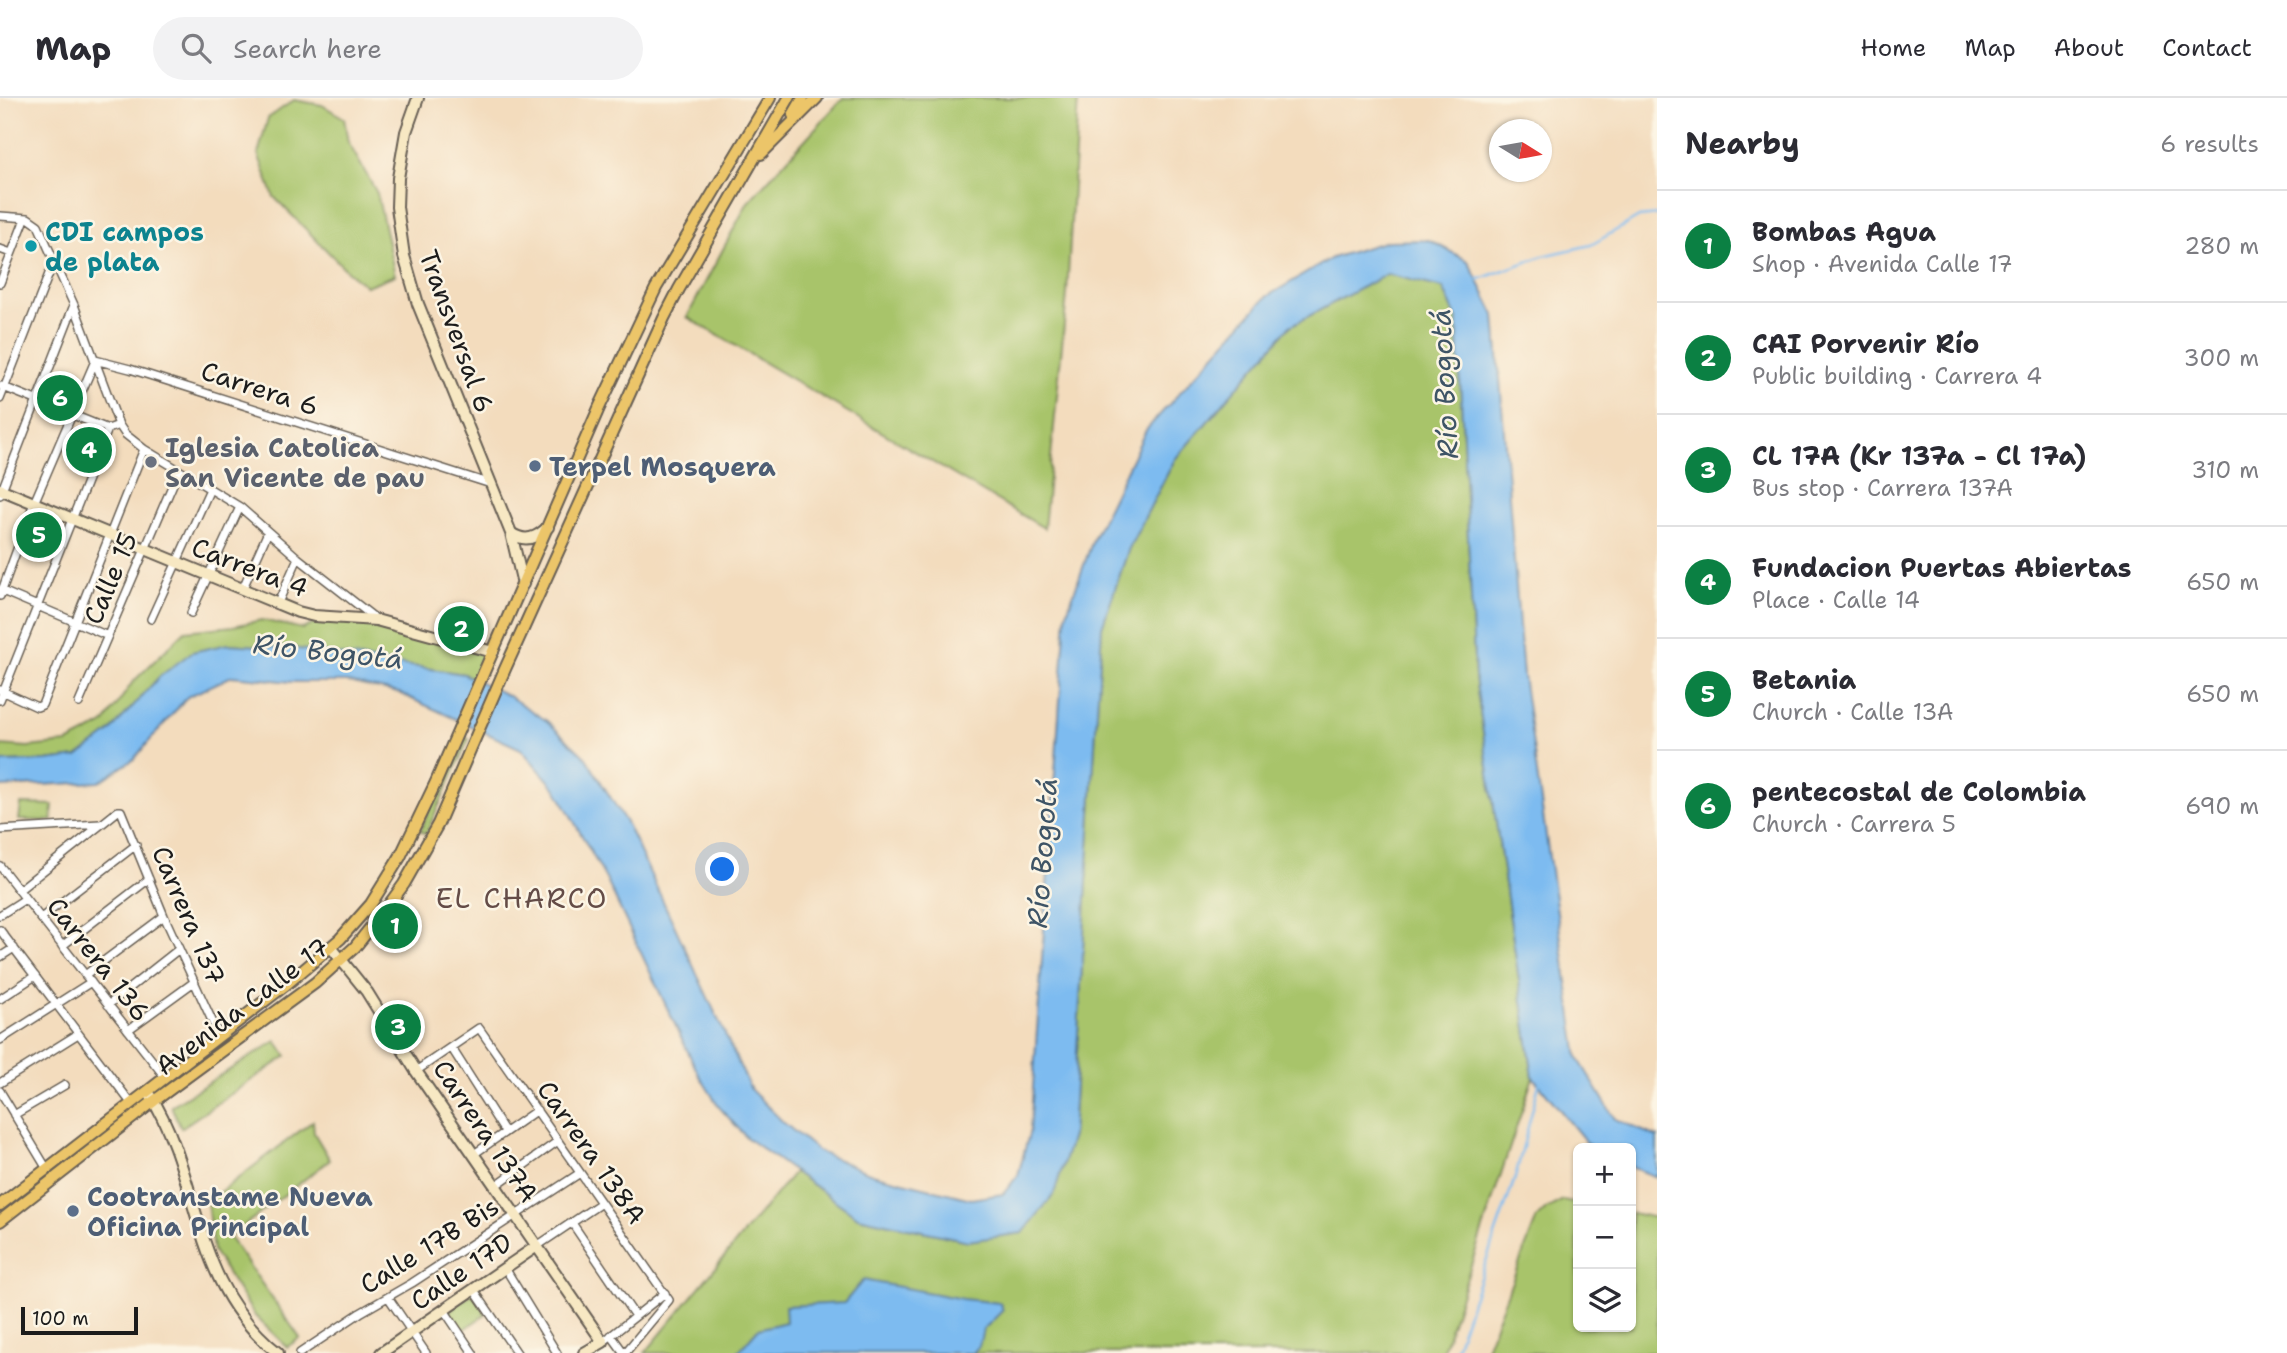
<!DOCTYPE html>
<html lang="en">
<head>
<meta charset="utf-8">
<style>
	body { margin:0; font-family:"Shantell Sans",sans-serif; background:#f2f2f3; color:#2b2b33 }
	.controls { position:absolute; right:21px; bottom:21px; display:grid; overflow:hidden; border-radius:10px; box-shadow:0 2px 5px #0004 }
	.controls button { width:63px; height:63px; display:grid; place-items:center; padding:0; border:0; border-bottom:2px solid #e1e1e2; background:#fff; color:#2b2b33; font:35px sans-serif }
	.compass { position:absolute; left:1489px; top:21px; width:63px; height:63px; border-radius:50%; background:#fff; box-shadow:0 2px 5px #0004; rotate:101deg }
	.scale { position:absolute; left:21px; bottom:18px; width:117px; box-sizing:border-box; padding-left:7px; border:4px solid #1c1c1c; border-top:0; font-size:19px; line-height:24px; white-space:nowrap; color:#1c1c1c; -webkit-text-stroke:5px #fcf5e5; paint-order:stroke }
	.you { position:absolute; left:723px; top:772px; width:24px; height:24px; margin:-18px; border:5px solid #fff; border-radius:50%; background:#1a73e8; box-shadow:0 0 0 10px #1a73e833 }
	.badge { display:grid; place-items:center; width:46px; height:46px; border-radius:50%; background:#0b8043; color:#fff; font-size:23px; font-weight:700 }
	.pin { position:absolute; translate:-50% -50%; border:4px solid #fff; box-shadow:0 2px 7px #0006 }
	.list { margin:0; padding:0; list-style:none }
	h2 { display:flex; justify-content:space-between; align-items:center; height:91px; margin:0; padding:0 28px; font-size:30px }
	h2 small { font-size:23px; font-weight:400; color:#7c7c81 }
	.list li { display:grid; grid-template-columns:46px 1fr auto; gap:21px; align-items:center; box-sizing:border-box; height:112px; padding:0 28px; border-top:2px solid #e1e1e2 }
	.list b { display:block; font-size:26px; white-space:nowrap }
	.list p { margin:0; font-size:23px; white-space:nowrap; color:#7c7c81 }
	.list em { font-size:23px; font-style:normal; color:#7c7c81 }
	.icon { flex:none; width:38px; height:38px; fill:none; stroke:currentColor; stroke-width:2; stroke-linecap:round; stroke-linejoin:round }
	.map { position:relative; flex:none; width:1657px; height:1255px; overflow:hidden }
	header { display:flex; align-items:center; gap:42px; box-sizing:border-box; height:98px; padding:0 35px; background:#fff; border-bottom:2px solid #e1e1e2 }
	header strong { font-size:33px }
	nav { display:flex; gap:38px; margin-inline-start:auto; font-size:24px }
	.search { width:490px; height:63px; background:#f2f2f3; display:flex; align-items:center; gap:18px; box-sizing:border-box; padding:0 24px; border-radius:38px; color:#7c7c81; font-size:26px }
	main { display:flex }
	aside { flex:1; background:#fff }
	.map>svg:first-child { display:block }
	.green { fill:#a8c46b; stroke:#627044; stroke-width:2 }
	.water { fill:#7dbbf0; stroke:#4c6c86; stroke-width:2 }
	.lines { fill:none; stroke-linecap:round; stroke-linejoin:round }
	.stream { stroke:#7dbbf0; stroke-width:2.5 }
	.street-casing { stroke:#675f54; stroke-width:10 }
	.secondary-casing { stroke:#675f54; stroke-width:14 }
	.primary-casing { stroke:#675f54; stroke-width:14 }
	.street { stroke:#fff; stroke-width:7 }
	.secondary { stroke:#f7e8c3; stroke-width:10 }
	.primary { stroke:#ecc569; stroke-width:10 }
	.culture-dot { fill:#0f9aa8; stroke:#fcf5e5; stroke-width:2.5 }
	.worship-dot { fill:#6b7280; stroke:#fcf5e5; stroke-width:2.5 }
	.service-dot { fill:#5c6f8a; stroke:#fcf5e5; stroke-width:2.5 }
	.labels { text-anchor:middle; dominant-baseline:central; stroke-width:5; stroke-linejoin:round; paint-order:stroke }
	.culture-label { font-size:26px; font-weight:bold; fill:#0d838f; stroke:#fcf5e5; text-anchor:start }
	.street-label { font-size:26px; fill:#1c1c1c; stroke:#fcf5e5 }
	.worship-label { font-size:26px; font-weight:bold; fill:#5b616d; stroke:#fcf5e5; text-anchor:start }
	.service-label { font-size:26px; font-weight:bold; fill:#4e5e75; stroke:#fcf5e5; text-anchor:start }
	.water-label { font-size:28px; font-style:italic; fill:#3e5466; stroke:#fcf5e5 }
	.neighbourhood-label { font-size:28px; letter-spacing:2px; fill:#644c47; stroke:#fcf5e5 }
</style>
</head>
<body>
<header>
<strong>Map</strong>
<div class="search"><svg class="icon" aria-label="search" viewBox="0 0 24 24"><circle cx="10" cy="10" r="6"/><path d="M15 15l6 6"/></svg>Search here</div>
<nav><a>Home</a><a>Map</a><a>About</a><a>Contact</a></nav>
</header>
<main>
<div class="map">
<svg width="1657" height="1255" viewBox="0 0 1657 1255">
	<rect width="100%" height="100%" fill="#fcf5e5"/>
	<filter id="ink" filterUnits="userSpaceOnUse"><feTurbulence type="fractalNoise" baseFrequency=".0143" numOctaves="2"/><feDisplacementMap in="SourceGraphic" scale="14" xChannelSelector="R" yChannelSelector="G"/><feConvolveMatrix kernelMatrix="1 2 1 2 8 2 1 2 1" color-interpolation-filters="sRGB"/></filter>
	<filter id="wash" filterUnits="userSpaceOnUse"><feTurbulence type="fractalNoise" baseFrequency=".00686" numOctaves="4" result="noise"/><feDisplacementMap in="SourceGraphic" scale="28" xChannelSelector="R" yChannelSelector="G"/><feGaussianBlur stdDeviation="1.57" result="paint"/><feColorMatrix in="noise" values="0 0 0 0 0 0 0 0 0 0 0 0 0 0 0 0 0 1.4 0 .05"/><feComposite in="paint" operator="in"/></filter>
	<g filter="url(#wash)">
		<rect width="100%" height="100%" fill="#f3dcbd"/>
		<path class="green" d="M 843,0 L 1078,0 L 1067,196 L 1044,430 L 687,219 L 748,104 Z
			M 294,2 L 322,7 L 344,20 L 348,44 L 377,95 L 395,177 L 366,188 L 347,173 L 274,99 L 258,56 L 268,20 Z
			M 1387,176 L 1443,190 L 1457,221 L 1475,579 L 1533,979 L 1442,1255 L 645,1255 L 794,1074 L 858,1119 L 968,1143 L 1072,1038 L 1102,529 L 1129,450 L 1175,361 L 1290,228 Z
			M 262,522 L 303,531 L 318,524 L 378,526 L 486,557 L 476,582 L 464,576 L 292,550 L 228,546 L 159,579 L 109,635 L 77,659 L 46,663 L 0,664 L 0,647 L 28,649 L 67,645 L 104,626 L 132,585 L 185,533 L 233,528 Z
			M 462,638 L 469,641 L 426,736 L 420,733 Z
			M 21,706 L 53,707 L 52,723 L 19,722 Z
			M 276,943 L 287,958 L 181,1030 L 171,1008 Z
			M 313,1023 L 314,1035 L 330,1062 L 229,1139 L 300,1240 L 287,1249 L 255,1218 L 213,1153 L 207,1104 Z
			M 1563,1102 L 1578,1105 L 1578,1229 L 1631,1229 L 1631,1115 L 1657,1120 L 1657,1255 L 1484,1255 L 1537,1120 L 1546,1111 Z
			M 473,1195 L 486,1216 L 461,1233 L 448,1213 Z"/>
		<path class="water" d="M 1429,142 L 1468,163 L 1495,217 L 1523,578 L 1578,960 L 1615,1021 L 1657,1039 L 1657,1079 L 1631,1069 L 1631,1050 L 1591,1050 L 1533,979 L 1475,579 L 1457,221 L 1443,190 L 1387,176 L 1290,228 L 1175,361 L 1129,450 L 1102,529 L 1072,1038 L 1054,1096 L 1023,1135 L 968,1143 L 858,1119 L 747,1040 L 719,1009 L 698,975 L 606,781 L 556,691 L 521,651 L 399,595 L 347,584 L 292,584 L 232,578 L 187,599 L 134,661 L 99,684 L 0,689 L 0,664 L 46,663 L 77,659 L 109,635 L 159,579 L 192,554 L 228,546 L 292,550 L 464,576 L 507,597 L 547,623 L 586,660 L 627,726 L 751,992 L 784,1025 L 819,1054 L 872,1076 L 971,1101 L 1003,1096 L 1018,1077 L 1030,1032 L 1066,517 L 1094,439 L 1146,332 L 1266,199 L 1332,160 L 1387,143 Z
			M 863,1182 L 963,1201 L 1000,1205 L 1003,1212 L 983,1232 L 979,1248 L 973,1255 L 737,1255 L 758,1231 L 786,1224 L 785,1208 L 844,1205 Z"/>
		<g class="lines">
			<path class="stream" d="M 1474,183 L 1543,158 L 1591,147 L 1639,119 L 1657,117
				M 1454,1255 L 1515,1080 L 1539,986"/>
		</g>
	</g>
	<g filter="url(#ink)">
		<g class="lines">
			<defs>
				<path id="street" d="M 0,118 L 28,120 L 38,127 L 74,207 L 119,327 L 125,336 L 144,351 L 240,409 L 298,460 L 376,521
					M 0,151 L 11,155
					M 0,185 L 25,121
					M 95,262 L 130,271 L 491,386
					M 1,288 L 108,331
					M 0,301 L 54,163
					M 0,397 L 74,207
					M 0,492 L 108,538
					M 242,492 L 268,434
					M 0,498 L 34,405 L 95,263
					M 277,507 L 298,460
					M 191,515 L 240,409
					M 151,521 L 210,391
					M 0,592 L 37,609 L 42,607 L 144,351
					M 0,602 L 108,331 L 119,327
					M 79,605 L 179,372
					M 0,732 L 100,726
					M 0,768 L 165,979
					M 19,792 L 118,713 L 121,713 L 164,818 L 219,938
					M 0,817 L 25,801
					M 41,820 L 136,747
					M 0,832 L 131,1005
					M 62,848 L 149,781
					M 0,859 L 14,850
					M 85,877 L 164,818
					M 0,901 L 35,878
					M 108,907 L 179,851
					M 128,932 L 194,884
					M 0,942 L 91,884
					M 451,949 L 505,1034
					M 416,973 L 479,930 L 669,1202 L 625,1255
					M 0,985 L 78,936
					M 0,993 L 47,1071
					M 14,1017 L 65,987
					M 474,1056 L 537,1012
					M 495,1088 L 558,1043
					M 572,1125 L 635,1218
					M 537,1148 L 601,1105
					M 505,1170 L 557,1255
					M 474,1192 L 517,1255
					M 388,1199 L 426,1255
					M 444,1212 L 473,1255
					M 611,1237 L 624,1255
					M 603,1244 L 665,1195
					M 300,1255 L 360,1215 L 412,1185 L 580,1075"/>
				<path id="secondary" d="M 418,0 L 406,34 L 398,80 L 397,109 L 404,158 L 418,206 L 511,435 L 523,486
					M 0,391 L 298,514 L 314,518 L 376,522 L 493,554
					M 511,435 C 525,445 537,440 548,429
					M 331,849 L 367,894 L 416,973 L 603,1244 L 584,1255
					M 149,995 C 204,1083 188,1183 278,1255
					M 381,1255 L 537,1148"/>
				<path id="primary" d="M 793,17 L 803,0
					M 761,56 L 817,0
					M 0,1107 L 288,885 L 340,841 L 371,806 L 400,759 L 436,684 L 599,310 L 656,190 L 770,0
					M 0,1123 L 154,1003 L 315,885 L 355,849 L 388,808 L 404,786 L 438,726 L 505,571 L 664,220 L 679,191 L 789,0"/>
			</defs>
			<use href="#street" class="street-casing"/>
			<use href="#secondary" class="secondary-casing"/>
			<use href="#primary" class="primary-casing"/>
			<use href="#street" class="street"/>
			<use href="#secondary" class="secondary"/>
			<use href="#primary" class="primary"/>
		</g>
	</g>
	<circle class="culture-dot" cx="31" cy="148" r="7"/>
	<circle class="worship-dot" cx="151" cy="364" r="7"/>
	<g class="service-dot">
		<circle cx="535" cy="368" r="7"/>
		<circle cx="73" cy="1113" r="7"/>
	</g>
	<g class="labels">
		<g class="culture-label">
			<text x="45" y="133">CDI campos<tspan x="45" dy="30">de plata</tspan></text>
		</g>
		<g class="street-label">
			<text transform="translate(457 233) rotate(70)">Transversal 6</text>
			<text transform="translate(260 290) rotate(18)">Carrera 6</text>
			<text transform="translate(250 469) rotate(21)">Carrera 4</text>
			<text transform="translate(110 480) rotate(-67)">Calle 15</text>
			<text transform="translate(189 817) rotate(67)">Carrera 137</text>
			<text transform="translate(99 861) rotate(52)">Carrera 136</text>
			<text transform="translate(242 908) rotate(-37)">Avenida Calle 17</text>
			<text transform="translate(486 1033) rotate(56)">Carrera 137A</text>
			<text transform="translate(592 1054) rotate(55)">Carrera 138A</text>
			<text transform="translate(429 1147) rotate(-32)">Calle 17B Bis</text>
			<text transform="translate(461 1173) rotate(-34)">Calle 17D</text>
		</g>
		<g class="worship-label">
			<text x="165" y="349">Iglesia Catolica<tspan x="165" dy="30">San Vicente de pau</tspan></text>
		</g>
		<g class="service-label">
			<text x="549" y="368">Terpel Mosquera</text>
			<text x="87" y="1098">Cootranstame Nueva<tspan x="87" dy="30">Oficina Principal</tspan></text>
		</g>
		<g class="water-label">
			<text transform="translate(1444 286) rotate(-93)">Río Bogotá</text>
			<text transform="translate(328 553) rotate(6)">Río Bogotá</text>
			<text transform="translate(1042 755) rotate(-86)">Río Bogotá</text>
		</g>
		<g class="neighbourhood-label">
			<text x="522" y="800">EL CHARCO</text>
		</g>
	</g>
</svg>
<div class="controls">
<button>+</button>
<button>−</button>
<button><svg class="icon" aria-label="layers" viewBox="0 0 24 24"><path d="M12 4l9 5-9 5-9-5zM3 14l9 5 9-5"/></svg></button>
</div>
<svg class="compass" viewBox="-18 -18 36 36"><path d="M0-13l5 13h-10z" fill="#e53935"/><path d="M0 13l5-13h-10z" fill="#7c7c81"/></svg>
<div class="scale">100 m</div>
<div class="you"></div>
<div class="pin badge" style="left:395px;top:828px">1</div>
<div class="pin badge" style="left:461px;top:531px">2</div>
<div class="pin badge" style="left:398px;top:929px">3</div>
<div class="pin badge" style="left:89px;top:352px">4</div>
<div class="pin badge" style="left:39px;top:437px">5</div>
<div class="pin badge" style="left:60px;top:300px">6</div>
</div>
<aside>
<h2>Nearby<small>6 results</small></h2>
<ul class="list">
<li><span class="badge">1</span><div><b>Bombas Agua</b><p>Shop · Avenida Calle 17</p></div><em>280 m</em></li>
<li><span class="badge">2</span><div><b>CAI Porvenir Río</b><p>Public building · Carrera 4</p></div><em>300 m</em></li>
<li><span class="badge">3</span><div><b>CL 17A (Kr 137a - Cl 17a)</b><p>Bus stop · Carrera 137A</p></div><em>310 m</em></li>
<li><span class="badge">4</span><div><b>Fundacion Puertas Abiertas</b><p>Place · Calle 14</p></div><em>650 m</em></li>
<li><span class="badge">5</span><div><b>Betania</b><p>Church · Calle 13A</p></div><em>650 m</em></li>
<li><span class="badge">6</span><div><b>pentecostal de Colombia</b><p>Church · Carrera 5</p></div><em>690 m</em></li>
</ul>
</aside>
</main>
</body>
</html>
